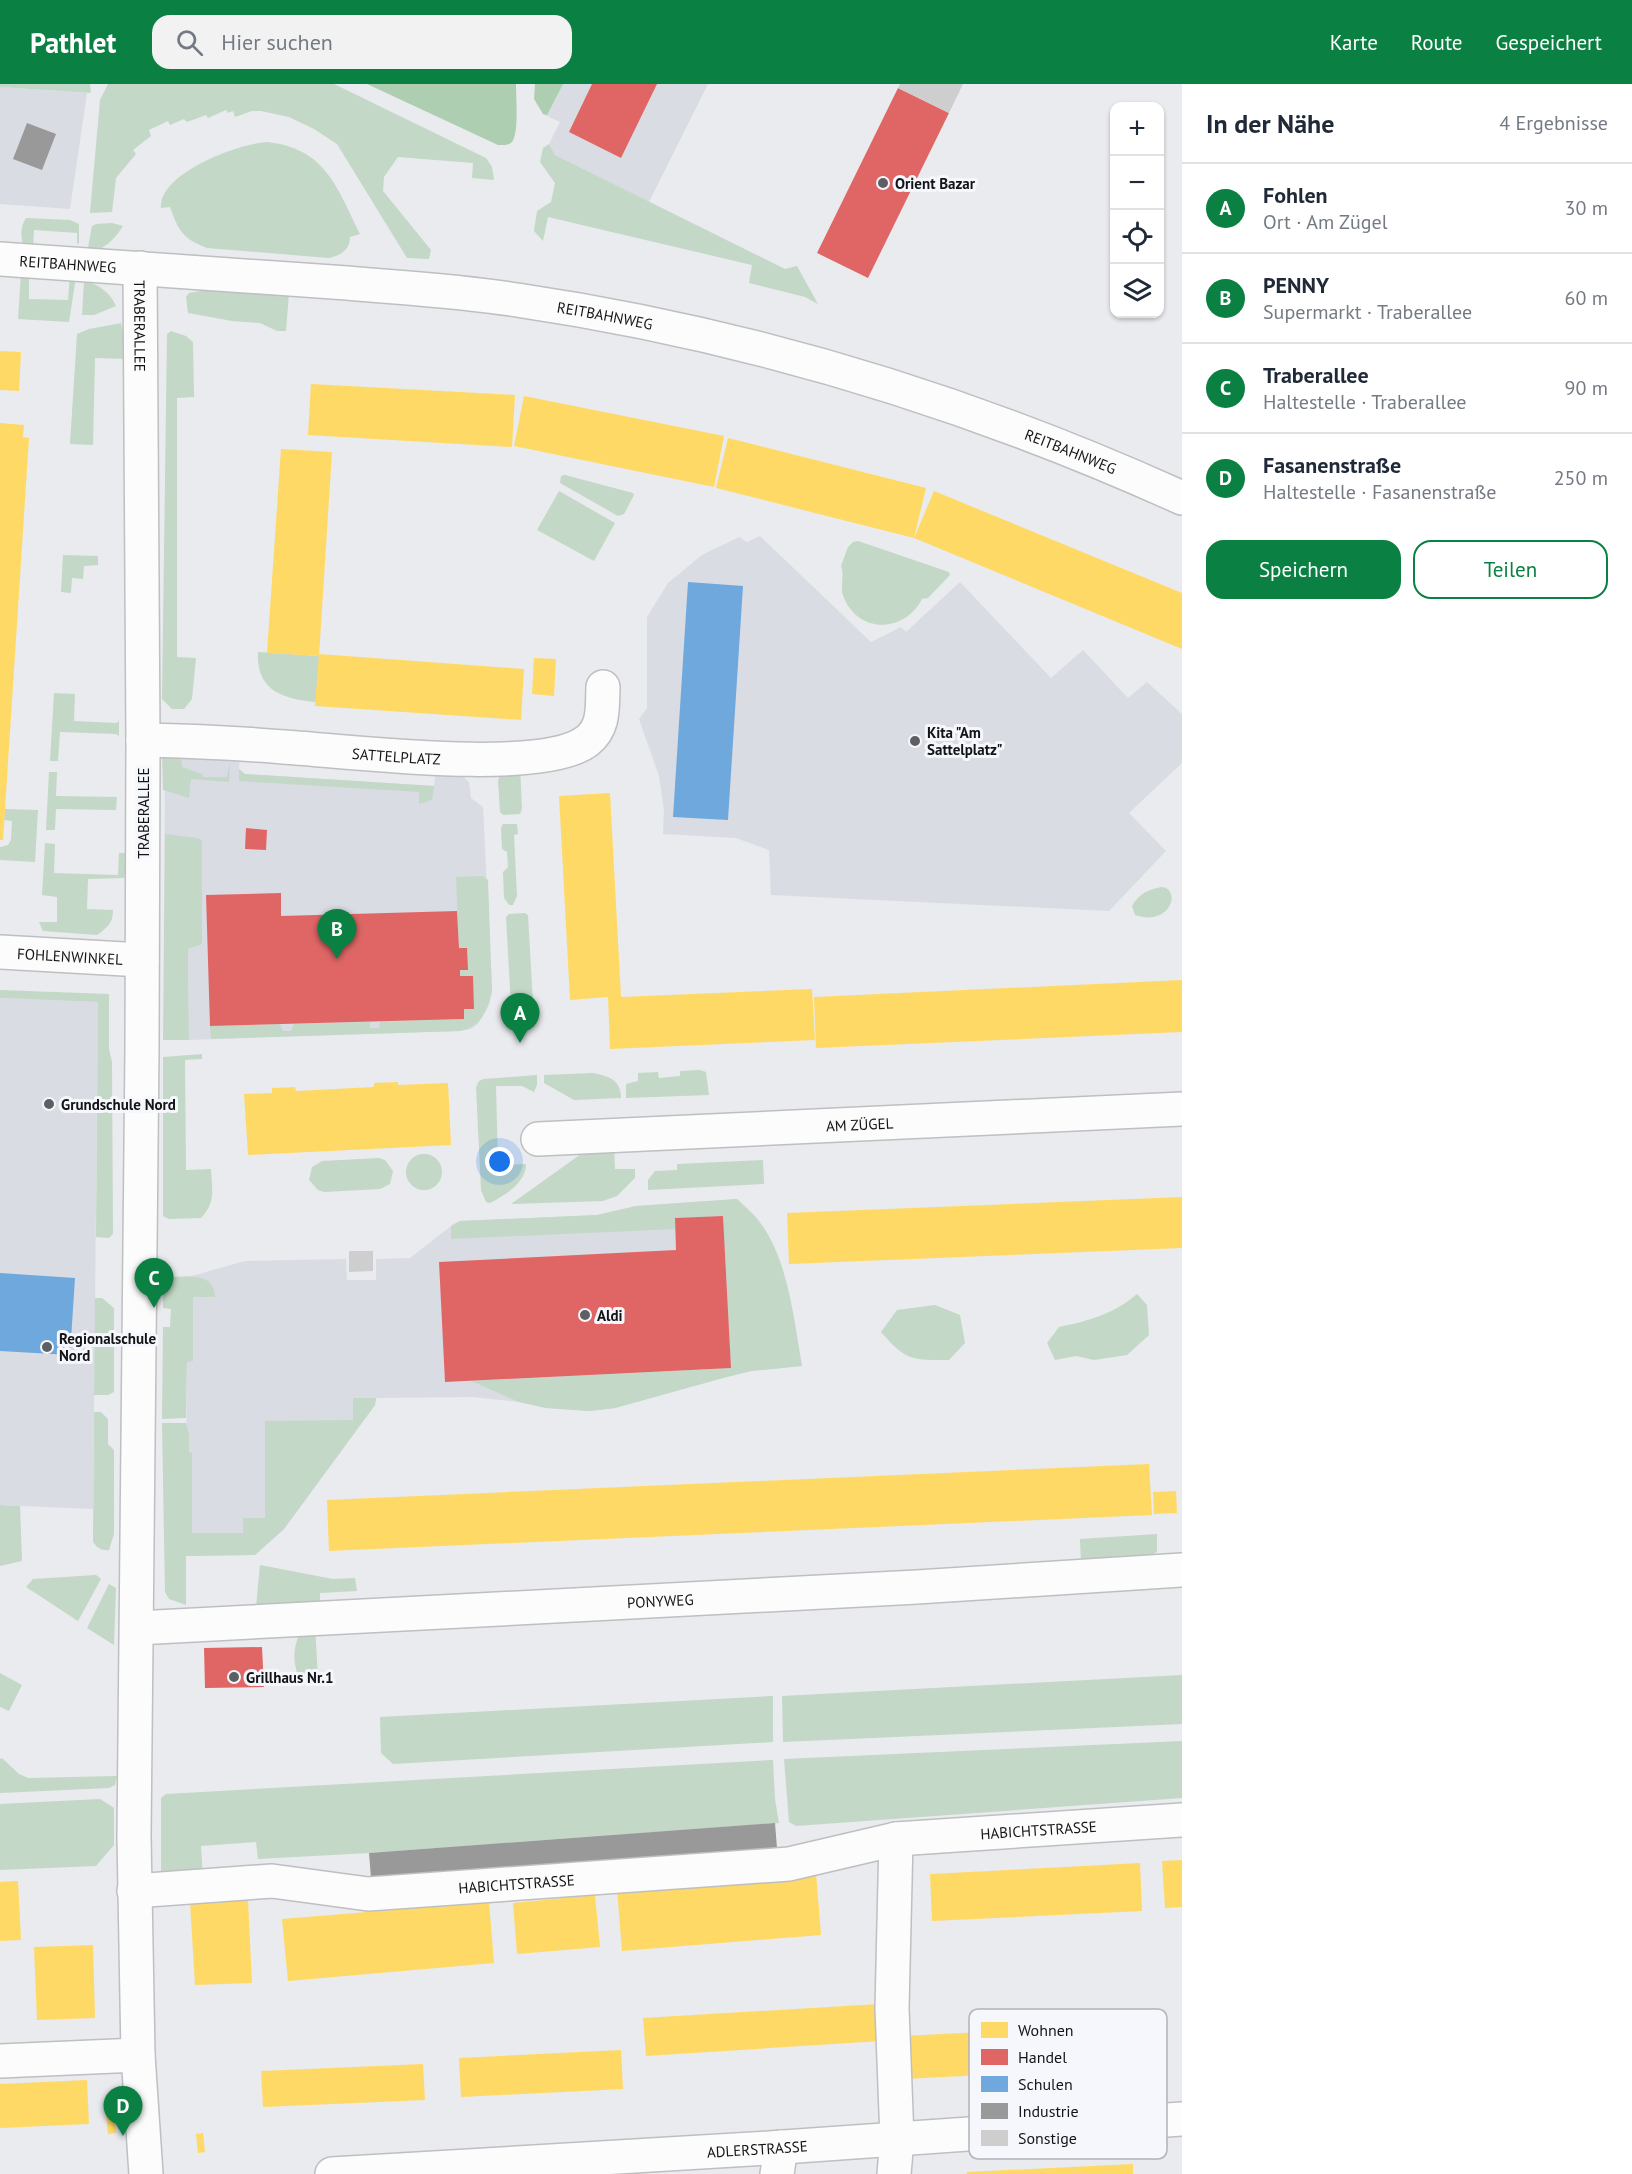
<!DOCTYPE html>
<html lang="de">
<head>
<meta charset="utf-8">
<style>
	body { margin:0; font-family:"PT Sans",sans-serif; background:#f2f2f3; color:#1f2937 }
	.controls { position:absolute; right:18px; top:18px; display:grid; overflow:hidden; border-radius:12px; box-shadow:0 2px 4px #0004 }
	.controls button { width:54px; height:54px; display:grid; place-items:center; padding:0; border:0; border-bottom:2px solid #e0e1e3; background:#fff; color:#1f2937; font:30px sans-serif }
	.you { position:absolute; left:500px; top:1078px; width:21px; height:21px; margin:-15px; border:4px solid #fff; border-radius:50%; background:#1a73e8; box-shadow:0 0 0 9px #1a73e833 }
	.badge { display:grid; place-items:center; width:39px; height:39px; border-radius:50%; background:#0b8043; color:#fff; font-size:20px; font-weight:700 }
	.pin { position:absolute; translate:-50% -50px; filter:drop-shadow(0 2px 3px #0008) }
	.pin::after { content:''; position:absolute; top:32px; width:21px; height:18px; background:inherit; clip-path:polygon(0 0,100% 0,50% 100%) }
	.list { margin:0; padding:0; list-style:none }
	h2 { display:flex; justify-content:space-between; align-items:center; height:78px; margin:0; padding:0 24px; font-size:26px }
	h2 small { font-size:20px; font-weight:400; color:#747a83 }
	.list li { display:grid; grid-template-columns:39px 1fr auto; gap:18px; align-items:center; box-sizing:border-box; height:90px; padding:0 24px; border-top:2px solid #e0e1e3 }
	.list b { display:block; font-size:22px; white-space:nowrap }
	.list p { margin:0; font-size:20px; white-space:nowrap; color:#747a83 }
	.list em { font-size:20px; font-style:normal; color:#747a83 }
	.actions { display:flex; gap:12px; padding:18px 24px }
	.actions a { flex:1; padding:14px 0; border:2px solid #0b8043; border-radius:18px; text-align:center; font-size:21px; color:#0b8043 }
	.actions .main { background:#0b8043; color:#fff }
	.icon { flex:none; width:33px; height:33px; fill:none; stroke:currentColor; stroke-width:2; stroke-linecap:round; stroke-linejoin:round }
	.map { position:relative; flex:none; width:1182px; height:2090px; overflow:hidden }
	header { display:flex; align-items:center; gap:36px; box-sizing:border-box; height:84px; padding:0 30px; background:#0b8043; color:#fff }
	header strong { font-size:28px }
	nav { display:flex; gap:33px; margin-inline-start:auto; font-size:21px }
	.search { width:420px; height:54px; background:#f2f2f3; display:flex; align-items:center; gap:15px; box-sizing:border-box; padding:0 21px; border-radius:18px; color:#747a83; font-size:22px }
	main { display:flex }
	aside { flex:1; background:#fff }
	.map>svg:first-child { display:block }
	.built { fill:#d9dce3 }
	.green { fill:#c3d8c6 }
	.forest { fill:#aeceb1 }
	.homes { fill:#ffd966 }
	.shops { fill:#e06666 }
	.schools { fill:#6fa8dc }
	.industry { fill:#999 }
	.building { fill:#cececf }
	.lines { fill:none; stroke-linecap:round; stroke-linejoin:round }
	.street-casing { stroke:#bebfc1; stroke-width:36 }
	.street { stroke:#fcfcfc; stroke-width:33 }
	.poi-dot { fill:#5e5f62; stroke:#f5f7fc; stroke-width:2 }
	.labels { text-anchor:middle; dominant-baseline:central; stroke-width:6; stroke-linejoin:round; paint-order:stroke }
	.poi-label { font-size:15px; font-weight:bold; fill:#131416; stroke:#f5f7fc; text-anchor:start }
	.street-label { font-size:15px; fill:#131416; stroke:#f5f7fc }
	.key { fill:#f5f7fc; stroke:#b1b3b7; stroke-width:1.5 }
	.key-label { font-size:16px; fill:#131416 }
</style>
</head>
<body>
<header>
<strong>Pathlet</strong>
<div class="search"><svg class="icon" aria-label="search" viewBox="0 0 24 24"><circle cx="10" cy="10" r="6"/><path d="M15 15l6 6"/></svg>Hier suchen</div>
<nav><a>Karte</a><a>Route</a><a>Gespeichert</a></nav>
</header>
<main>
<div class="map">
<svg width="1182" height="2090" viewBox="0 0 1182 2090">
	<rect width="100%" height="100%" fill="#e9ebee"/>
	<path class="built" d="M 558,0 L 708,0 L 649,118 L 555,71 L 549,60 L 560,38 L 543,30 Z
		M 0,3 L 87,9 L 70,125 L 0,120 Z
		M 760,452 L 871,558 L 901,543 L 906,548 L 960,498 L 1051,594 L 1083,566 L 1128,614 L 1147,598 L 1182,630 L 1182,679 L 1129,729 L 1166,767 L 1109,827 L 771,811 L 769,766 L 736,754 L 663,750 L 664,726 L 659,692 L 639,635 L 647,624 L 647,533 L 668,499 L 702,471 L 739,453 L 747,458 Z
		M 165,666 L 240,671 L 239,685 L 245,690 L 434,702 L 436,685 L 458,688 L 469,698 L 471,714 L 483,723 L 492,907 L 489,921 L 478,940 L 471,945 L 460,947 L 189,956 L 188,865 L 164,868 Z
		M 0,914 L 98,918 L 93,1425 L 0,1421 Z
		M 737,1115 L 758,1135 L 767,1150 L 777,1172 L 788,1209 L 802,1282 L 751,1287 L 723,1294 L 615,1324 L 590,1327 L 546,1324 L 519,1318 L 472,1313 L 376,1314 L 375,1321 L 284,1445 L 255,1471 L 185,1472 L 188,1193 L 245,1177 L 346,1175 L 347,1196 L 376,1196 L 376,1175 L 410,1174 L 451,1142 L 460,1137 L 597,1131 L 636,1122 Z"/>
	<path class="green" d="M 0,0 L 90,0 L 91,9 L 0,3 Z
		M 108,0 L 334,0 L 486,74 L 492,83 L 494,96 L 472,94 L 473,79 L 398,73 L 384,93 L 383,107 L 431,166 L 429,175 L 407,174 L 337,60 L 314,45 L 289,33 L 261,27 L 252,27 L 235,33 L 233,27 L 228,29 L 226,26 L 208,34 L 206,31 L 187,38 L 184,35 L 170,41 L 168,37 L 149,46 L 151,52 L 133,66 L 136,70 L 116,94 L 112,128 L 90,129 L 100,16 Z
		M 267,58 C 325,64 337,103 360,150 L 350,153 C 350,166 341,171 329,174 L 207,164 C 183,155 178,146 170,123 L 161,124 C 159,89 238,60 267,58 Z
		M 549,60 L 555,71 L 785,185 L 797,182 L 818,220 L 805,213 L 749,199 L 752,181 L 548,133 L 543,157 L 534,147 L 537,127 L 551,118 L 555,99 L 540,78 L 543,64 Z
		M 26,134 L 70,136 L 79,140 L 79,160 L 77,159 L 77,149 L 34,146 L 33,166 L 25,164 C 20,156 20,142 26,134 Z
		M 112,139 L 123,142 C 115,155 103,167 87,169 L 92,142 L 96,140 Z
		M 29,189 L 29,215 L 68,216 L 70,191 L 76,193 L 69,238 L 18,235 L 21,190 Z
		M 84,197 C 98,200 110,208 116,222 L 94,231 L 82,231 Z
		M 232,205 L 289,209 L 286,247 L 277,247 L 260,239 L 232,237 L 188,229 L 186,213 L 189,209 L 205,206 Z
		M 121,239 L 126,262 L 126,275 L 95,274 L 93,361 L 70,360 L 77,250 L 89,245 Z
		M 171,247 L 186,252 L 193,258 L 194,313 L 177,314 L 177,573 L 196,574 L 192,615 L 184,625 L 172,625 L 162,615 L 167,250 Z
		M 565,391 L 633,409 L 634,411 L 624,430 L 618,432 L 560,399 L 561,392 Z
		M 559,407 L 615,439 L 594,477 L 537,446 Z
		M 858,457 L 949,488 L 950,491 L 928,514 L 922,515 C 905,548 860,551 844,514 C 839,503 845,492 841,482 L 848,463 L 853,458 Z
		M 63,471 L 98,472 L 98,481 L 84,482 L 83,495 L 72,494 L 71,509 L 61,508 Z
		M 258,568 L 319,572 L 316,618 C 282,615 256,606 258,568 Z
		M 54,609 L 75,610 L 74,637 L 117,639 L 119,636 L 119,652 L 116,650 L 60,648 L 58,677 L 50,677 Z
		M 181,668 L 182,683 L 202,690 L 203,693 L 227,693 L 230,678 L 229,698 L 191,695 L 189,714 L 163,706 L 162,671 Z
		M 520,682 L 522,725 L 520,730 L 503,731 L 500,728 L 498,697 L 500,690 Z
		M 239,685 L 245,690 L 434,702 L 432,716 L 419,720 L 419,708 L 239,697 Z
		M 49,688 L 57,688 L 56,712 L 117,713 L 116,726 L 56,725 L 55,746 L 46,746 Z
		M 5,725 L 38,726 L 35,778 L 0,776 L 0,763 L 8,761 L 11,756 L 12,737 L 4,736 Z
		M 503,740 L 517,740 L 518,750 L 514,751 L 517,812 L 513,821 L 509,821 L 504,814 L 503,788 L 508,783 L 507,768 L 502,765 L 501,744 Z
		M 165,750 L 197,754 L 202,756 L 202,860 L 188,865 L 189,956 L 163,956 Z
		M 45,759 L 55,760 L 54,789 L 118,791 L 119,769 L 125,769 L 125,790 L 124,794 L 88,795 L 87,825 L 113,826 C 113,839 108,843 97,851 L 43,847 L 39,838 L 57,838 L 57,813 L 42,811 Z
		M 483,792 L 488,796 L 492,907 C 488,926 481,943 460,947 L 211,955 L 210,942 L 280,940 L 283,947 L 291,947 L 294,940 L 370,938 L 370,944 L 379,944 L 380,938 L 464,935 L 464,925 L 474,925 L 473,892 L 460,892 L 460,886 L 467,886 L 467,864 L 459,864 L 456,793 Z
		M 1162,803 C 1182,806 1170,843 1135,831 L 1132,822 C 1139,810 1148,805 1162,803 Z
		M 525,829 L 528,831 L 533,919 L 531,921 L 511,922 L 506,833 L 509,830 Z
		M 0,906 L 109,910 L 109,965 L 112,978 L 113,1150 L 109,1154 L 96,1153 L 98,918 L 0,914 Z
		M 202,970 L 202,975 L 185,976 L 186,1086 L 211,1085 C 212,1106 216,1118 201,1134 L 169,1135 L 163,1132 L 163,973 Z
		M 700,986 L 706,988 L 709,1011 L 626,1014 L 626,1000 L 638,997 L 638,989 L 658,988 L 659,994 L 680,992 L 680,987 Z
		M 593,989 C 609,992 621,996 621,1014 L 574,1016 L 544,999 L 544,991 Z
		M 537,991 L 537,1001 L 534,1008 L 522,1002 L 496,1002 L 498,1081 L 526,1080 C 526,1099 505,1111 490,1119 L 486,1118 L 481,1106 L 476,1003 L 479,997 L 484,995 Z
		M 614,1064 L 615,1085 L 635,1085 L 635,1094 L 617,1112 L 603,1117 L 511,1120 L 588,1065 Z
		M406 1088a18 18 0 1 1 36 0a18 18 0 1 1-36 0Z
		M 379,1074 L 385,1076 L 393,1087 L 390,1100 L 380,1105 L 324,1108 L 318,1106 L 309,1096 L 312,1083 L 322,1077 Z
		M 763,1076 L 764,1100 L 648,1106 L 648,1096 L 655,1087 L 677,1086 L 677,1080 Z
		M 737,1115 C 744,1122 752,1128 757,1135 C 788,1171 794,1237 802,1282 L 751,1287 L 723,1294 L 615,1324 L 590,1327 L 546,1324 L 519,1318 L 471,1297 L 731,1284 L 723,1132 L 675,1134 L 675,1145 L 451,1155 L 451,1142 L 460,1137 L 597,1131 L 636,1122 Z
		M 171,1193 C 189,1193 214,1188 215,1213 L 193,1213 L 193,1277 L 187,1278 L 186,1334 L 162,1335 L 163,1243 L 170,1243 L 171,1225 L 163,1224 L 163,1195 Z
		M 1137,1210 L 1147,1221 L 1149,1251 L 1127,1271 L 1094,1276 L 1076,1272 L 1055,1276 L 1047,1259 L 1059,1243 C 1088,1237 1114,1230 1137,1210 Z
		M 95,1214 L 102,1214 L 114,1224 L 114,1308 L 108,1311 L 94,1311 Z
		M 935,1221 L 960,1231 L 965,1259 L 949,1276 C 912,1276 906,1277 881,1248 L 897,1226 Z
		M 353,1314 L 376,1314 L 375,1321 L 284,1445 L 255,1471 L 186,1472 L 186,1521 L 169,1515 L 165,1508 L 162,1339 L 186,1339 L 189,1350 L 189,1368 L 192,1369 L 192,1449 L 243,1449 L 243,1434 L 265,1434 L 265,1337 L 353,1336 Z
		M 94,1328 L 101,1328 L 108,1335 L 108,1360 L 114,1366 L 114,1450 L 109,1466 C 102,1467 97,1464 93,1458 Z
		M 0,1421 L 20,1422 L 22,1477 L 0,1482 Z
		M 1157,1450 L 1157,1468 L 1142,1476 L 1081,1480 L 1080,1455 Z
		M 260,1481 L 333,1495 L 355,1494 L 357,1507 L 320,1509 L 320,1520 L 256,1523 Z
		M 96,1491 L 101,1495 L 78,1537 L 26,1503 L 33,1495 Z
		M 109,1500 L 116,1504 L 114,1561 L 87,1544 Z
		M 315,1541 L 318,1594 L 307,1594 L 298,1591 C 292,1576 294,1562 300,1548 Z
		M 0,1589 L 22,1601 L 9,1627 L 0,1623 Z
		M 1182,1591 L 1182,1640 L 783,1658 L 782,1612 Z
		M 773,1612 L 773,1658 L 393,1680 L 381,1669 L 380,1633 Z
		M 1182,1657 L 1182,1714 L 796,1742 L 789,1738 L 784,1675 Z
		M 2,1674 L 19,1690 L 28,1694 L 117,1692 L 115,1701 L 109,1704 L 0,1709 L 0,1675 Z
		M 773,1676 L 775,1715 L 779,1739 L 369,1769 L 258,1775 L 256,1758 L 201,1762 L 203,1795 L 161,1798 L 161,1714 L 166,1710 Z
		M 100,1715 L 114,1724 L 114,1761 L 96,1782 L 0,1786 L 0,1720 Z"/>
	<path class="forest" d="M 367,0 L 516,0 C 516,12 519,49 512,58 C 508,62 503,61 498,61 Z
		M 535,0 L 563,0 L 547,31 L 543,30 L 534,15 Z"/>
	<path class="homes" d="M 0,267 L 21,268 L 19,307 L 0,306 Z
		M 311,300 L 515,311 L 512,363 L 308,351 Z
		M 524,312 L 724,352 L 714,403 L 514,362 Z
		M 0,339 L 24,341 L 23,353 L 29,354 L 3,756 L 0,756 Z
		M 728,354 L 926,404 L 914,454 L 716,404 Z
		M 281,365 L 332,368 L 319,572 L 267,569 Z
		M 934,407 L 1182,509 L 1182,565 L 914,454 Z
		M 319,570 L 524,585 L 521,636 L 315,622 Z
		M 534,574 L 556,575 L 554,612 L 532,610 Z
		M 610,709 L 621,913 L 812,905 L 815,956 L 610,965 L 608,913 L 570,916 L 559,712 Z
		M 1182,896 L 1182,948 L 816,964 L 814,913 Z
		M 398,998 L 398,1001 L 448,999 L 451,1061 L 248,1071 L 244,1010 L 272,1009 L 272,1004 L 295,1003 L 296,1007 L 374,1003 L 374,999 Z
		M 1182,1113 L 1182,1164 L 789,1180 L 787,1129 Z
		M 1149,1380 L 1152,1431 L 329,1467 L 327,1416 Z
		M 1176,1407 L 1177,1429 L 1154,1430 L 1153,1408 Z
		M 1182,1776 L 1182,1823 L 1165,1824 L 1162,1777 Z
		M 1140,1779 L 1142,1827 L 932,1837 L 930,1790 Z
		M 816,1789 L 821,1851 L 622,1867 L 617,1805 Z
		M 18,1797 L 21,1856 L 0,1857 L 0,1798 Z
		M 595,1811 L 600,1863 L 517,1870 L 513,1819 Z
		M 248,1816 L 252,1899 L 195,1901 L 190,1819 Z
		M 489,1818 L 494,1879 L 288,1897 L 282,1835 Z
		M 93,1861 L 95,1934 L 37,1936 L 34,1863 Z
		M 879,1920 L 881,1957 L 646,1972 L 643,1934 Z
		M 1138,1940 L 1141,1983 L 905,1995 L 903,1952 Z
		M 621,1966 L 623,2005 L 461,2013 L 459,1974 Z
		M 423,1980 L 425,2016 L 263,2023 L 261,1987 Z
		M 87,1996 L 89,2040 L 0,2044 L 0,2000 Z
		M 114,2029 L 116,2049 L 108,2050 L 106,2030 Z
		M 203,2049 L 205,2068 L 198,2069 L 196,2050 Z
		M 1133,2080 L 1133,2090 L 967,2090 L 967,2088 Z"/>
	<path class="shops" d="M 592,0 L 657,0 L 621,74 L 569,48 Z
		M 898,4 L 949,29 L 868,194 L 817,169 Z
		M 246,744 L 267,746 L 266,766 L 245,765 Z
		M 281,809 L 281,832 L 457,827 L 459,864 L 467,864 L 468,886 L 460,886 L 460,892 L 473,892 L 474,925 L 464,925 L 464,935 L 210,942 L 206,811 Z
		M 723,1132 L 731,1284 L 445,1298 L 439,1178 L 676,1166 L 675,1134 Z
		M 262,1563 L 264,1603 L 205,1604 L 204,1564 Z"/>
	<path class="schools" d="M 688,498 L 743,502 L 728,736 L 673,733 Z
		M 0,1189 L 75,1194 L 70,1271 L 0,1267 Z"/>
	<path class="industry" d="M 27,39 L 56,50 L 42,86 L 13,75 Z
		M 775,1739 L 777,1764 L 371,1794 L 369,1769 Z"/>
	<path class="building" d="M 900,0 L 963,0 L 949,29 L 898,4 Z
		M 349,1167 L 373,1167 L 373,1187 L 349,1188 Z"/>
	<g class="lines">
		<defs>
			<g id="street">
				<path id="s1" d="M 0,175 C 116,183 232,190 347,199 C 404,204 461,207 517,216 C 748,250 970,318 1182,414"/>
				<path id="s2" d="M 140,184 L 143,656 L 142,965 L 134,1752 L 138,1971 L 146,2090"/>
				<path id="s3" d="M 143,656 C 190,657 237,659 284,663 C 346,667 542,692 587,657 C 605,643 602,623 603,603"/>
				<path id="s4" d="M 0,868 L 142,876"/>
				<path id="s5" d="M 538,1055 L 1182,1025"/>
				<path id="s6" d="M 137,1544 L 917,1503 L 1182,1486"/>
				<path id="s7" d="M 134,1807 L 272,1797 L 368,1810 L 789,1780 L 896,1755 L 1182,1736"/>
				<path d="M 0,1977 L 138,1971"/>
				<path id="s8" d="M 332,2090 L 769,2064 L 1182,2035"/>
				<path d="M 777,2090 L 781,2063"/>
				<path d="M 894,2090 L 897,2055 L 892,1924 L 896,1755"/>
			</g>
		</defs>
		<use href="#street" class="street-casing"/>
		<use href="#street" class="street"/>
	</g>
	<g class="poi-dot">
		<circle cx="883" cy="99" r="6"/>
		<circle cx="915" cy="657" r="6"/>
		<circle cx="49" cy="1020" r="6"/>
		<circle cx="585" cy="1231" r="6"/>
		<circle cx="47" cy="1263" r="6"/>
		<circle cx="234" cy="1593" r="6"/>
	</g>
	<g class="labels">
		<g class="poi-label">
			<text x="895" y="99">Orient Bazar</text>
			<text x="927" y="648">Kita "Am<tspan x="927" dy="17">Sattelplatz"</tspan></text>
			<text x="61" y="1020">Grundschule Nord</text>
			<text x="597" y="1231">Aldi</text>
			<text x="59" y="1254">Regionalschule<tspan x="59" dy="17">Nord</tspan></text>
			<text x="246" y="1593">Grillhaus Nr.1</text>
		</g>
		<g class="street-label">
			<text stroke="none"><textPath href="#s1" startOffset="68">REITBAHNWEG</textPath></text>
			<text stroke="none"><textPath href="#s1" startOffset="608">REITBAHNWEG</textPath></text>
			<text stroke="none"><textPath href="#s2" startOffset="58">TRABERALLEE</textPath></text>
			<text stroke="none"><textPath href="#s1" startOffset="1094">REITBAHNWEG</textPath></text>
			<text stroke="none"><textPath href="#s3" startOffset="254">SATTELPLATZ</textPath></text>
			<text transform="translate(143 729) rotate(-90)">TRABERALLEE</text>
			<text stroke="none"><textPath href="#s4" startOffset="70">FOHLENWINKEL</textPath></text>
			<text stroke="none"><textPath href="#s5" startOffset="322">AM ZÜGEL</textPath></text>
			<text stroke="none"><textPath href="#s6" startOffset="524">PONYWEG</textPath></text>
			<text stroke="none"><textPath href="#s7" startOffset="910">HABICHTSTRASSE</textPath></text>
			<text stroke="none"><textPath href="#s7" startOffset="384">HABICHTSTRASSE</textPath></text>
			<text stroke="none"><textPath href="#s8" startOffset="426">ADLERSTRASSE</textPath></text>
		</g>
	</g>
	<rect x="969" y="1925" width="198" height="150" rx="9" class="key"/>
	<rect x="981" y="1938" width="27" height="16" fill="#ffd966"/>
	<rect x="981" y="1965" width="27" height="16" fill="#e06666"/>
	<rect x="981" y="1992" width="27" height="16" fill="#6fa8dc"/>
	<rect x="981" y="2019" width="27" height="16" fill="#999"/>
	<rect x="981" y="2046" width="27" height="16" fill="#cececf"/>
	<g class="key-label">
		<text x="1018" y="1952">Wohnen</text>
		<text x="1018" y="1979">Handel</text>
		<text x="1018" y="2006">Schulen</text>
		<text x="1018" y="2033">Industrie</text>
		<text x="1018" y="2060">Sonstige</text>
	</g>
</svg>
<div class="controls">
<button>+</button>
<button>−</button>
<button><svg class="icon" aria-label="locate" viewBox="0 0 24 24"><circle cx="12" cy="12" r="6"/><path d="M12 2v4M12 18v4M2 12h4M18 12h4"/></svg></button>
<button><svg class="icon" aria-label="layers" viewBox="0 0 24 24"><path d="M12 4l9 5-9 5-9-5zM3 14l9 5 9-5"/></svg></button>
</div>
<div class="you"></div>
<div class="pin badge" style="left:520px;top:959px">A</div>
<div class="pin badge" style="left:337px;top:875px">B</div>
<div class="pin badge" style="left:154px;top:1224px">C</div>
<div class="pin badge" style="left:123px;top:2052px">D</div>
</div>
<aside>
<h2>In der Nähe<small>4 Ergebnisse</small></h2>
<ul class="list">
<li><span class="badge">A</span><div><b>Fohlen</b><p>Ort · Am Zügel</p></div><em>30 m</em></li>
<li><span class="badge">B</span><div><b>PENNY</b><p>Supermarkt · Traberallee</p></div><em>60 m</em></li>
<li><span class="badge">C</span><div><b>Traberallee</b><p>Haltestelle · Traberallee</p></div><em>90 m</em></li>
<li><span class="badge">D</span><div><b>Fasanenstraße</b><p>Haltestelle · Fasanenstraße</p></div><em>250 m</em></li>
</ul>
<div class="actions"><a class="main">Speichern</a><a>Teilen</a></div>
</aside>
</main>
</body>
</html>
